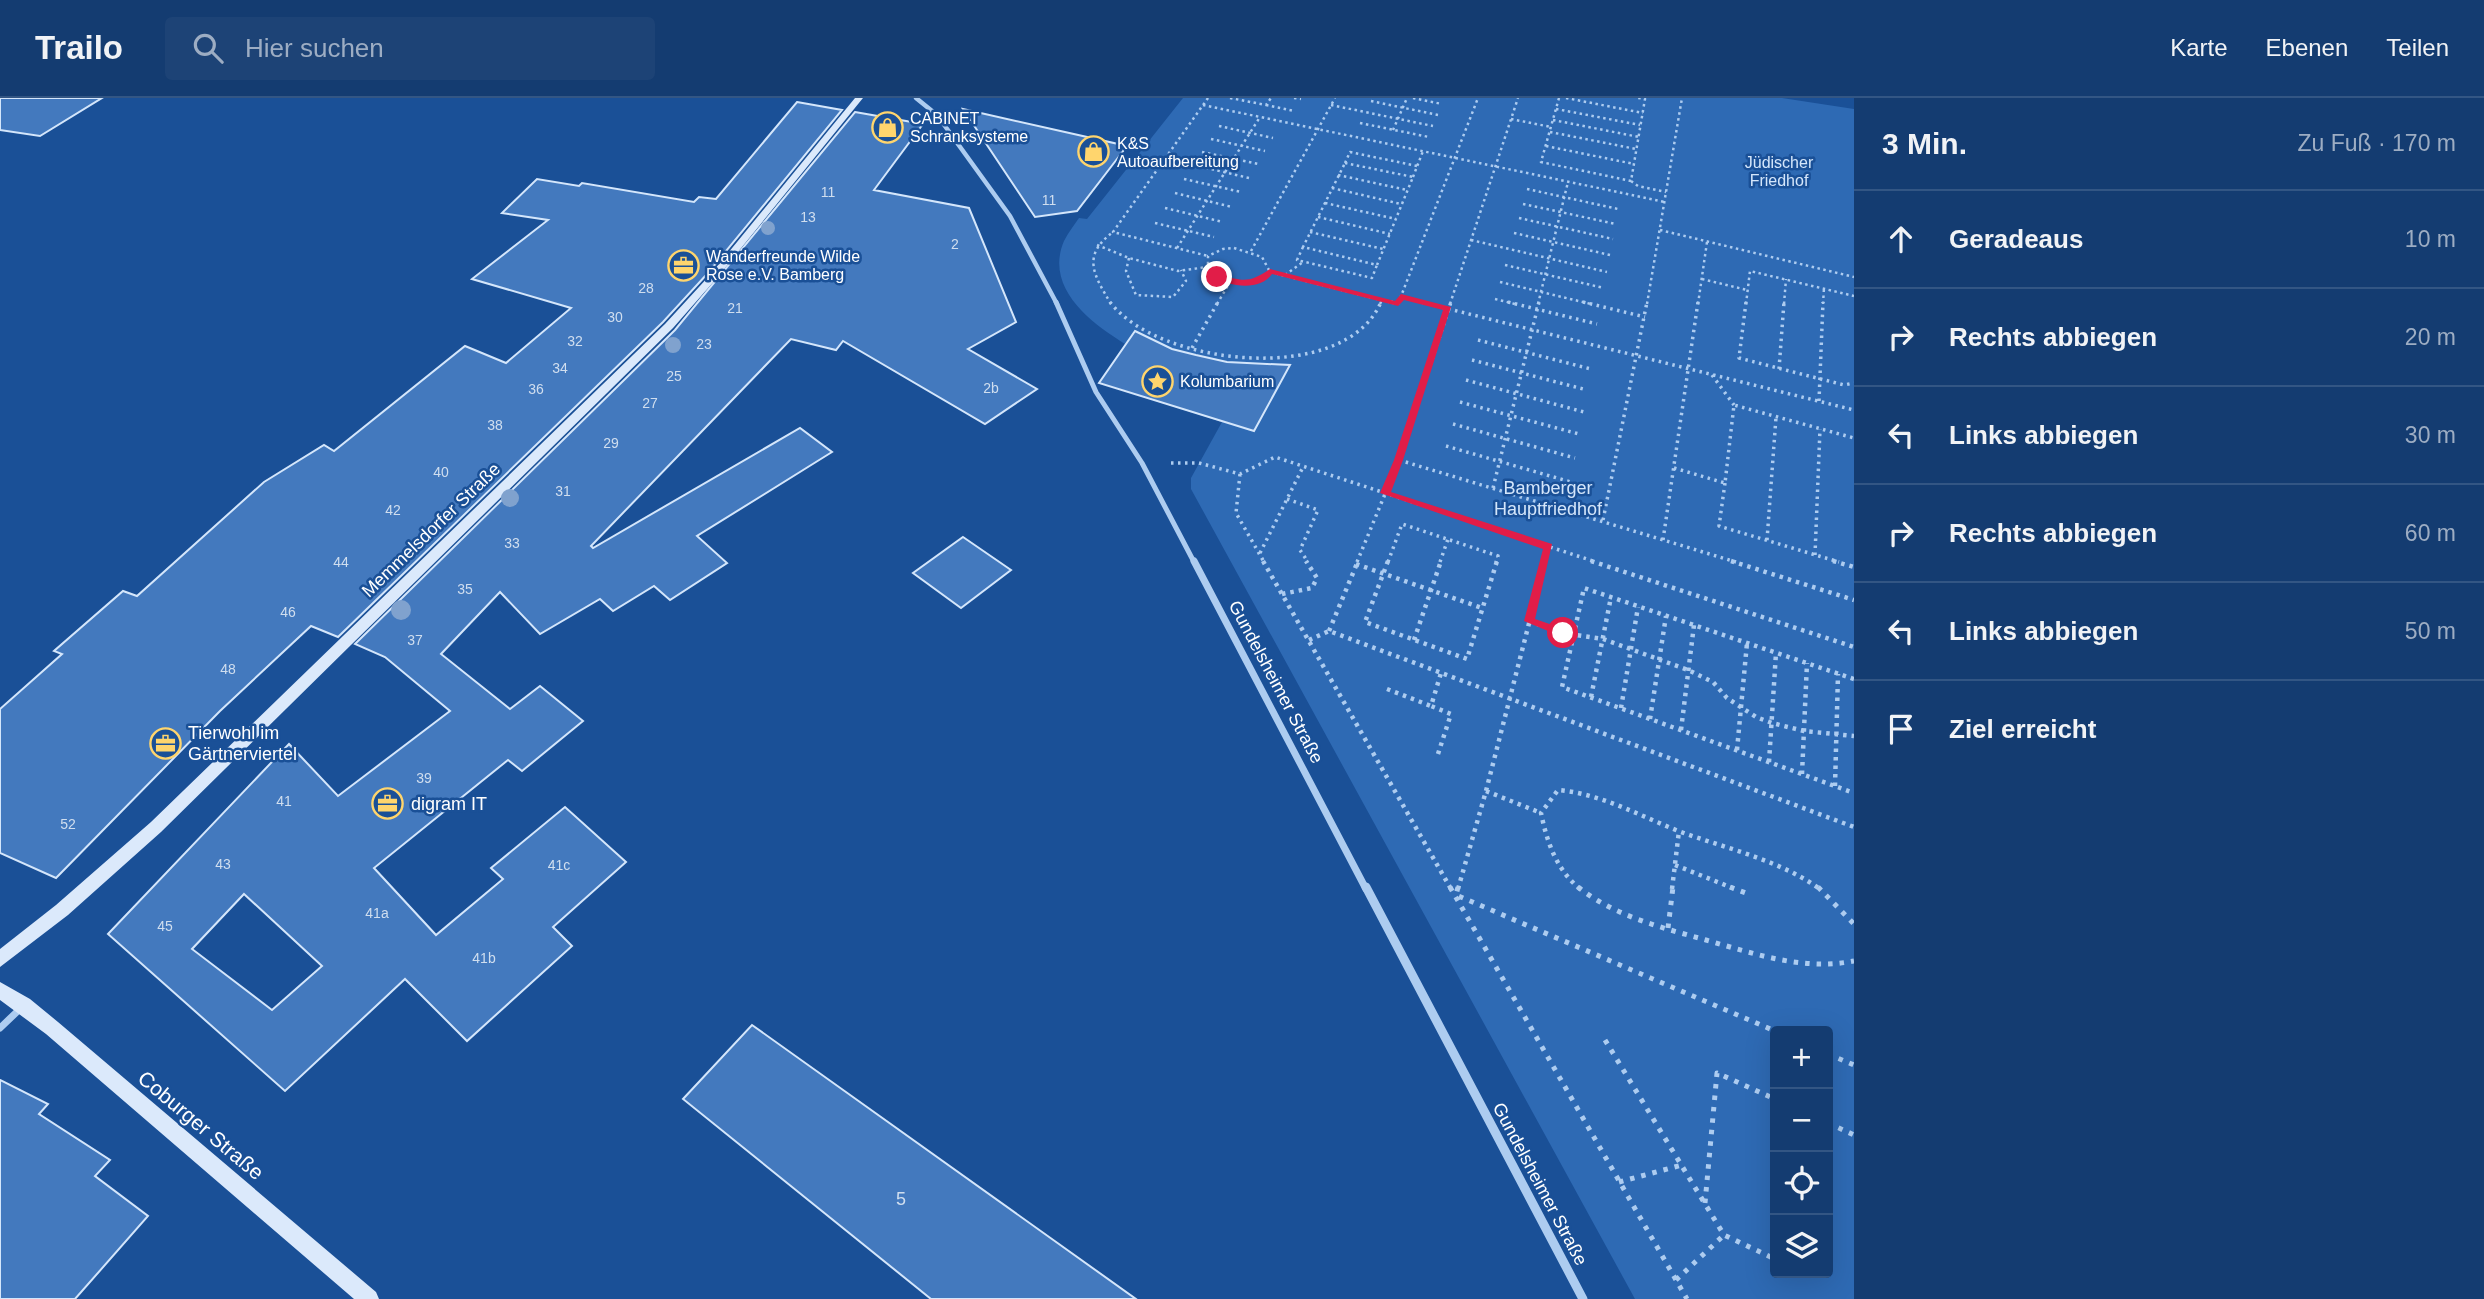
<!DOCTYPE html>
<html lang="de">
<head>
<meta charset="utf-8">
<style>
	body { margin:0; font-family:Arial,sans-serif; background:#1d4376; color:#f1f3f6 }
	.controls { position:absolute; right:21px; bottom:21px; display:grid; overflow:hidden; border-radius:7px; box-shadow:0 7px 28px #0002 }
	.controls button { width:63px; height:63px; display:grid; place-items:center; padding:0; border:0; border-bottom:2px solid #335684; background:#143c71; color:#f1f3f6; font:35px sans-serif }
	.stop { position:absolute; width:21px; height:21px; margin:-16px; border:5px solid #e11d48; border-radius:50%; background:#fff }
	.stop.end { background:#e11d48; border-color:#fff; box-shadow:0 2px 7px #0008 }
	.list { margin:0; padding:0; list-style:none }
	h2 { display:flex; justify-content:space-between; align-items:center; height:91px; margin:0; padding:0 28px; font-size:30px }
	h2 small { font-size:23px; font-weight:400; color:#9dadc3 }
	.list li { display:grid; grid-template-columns:46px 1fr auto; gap:21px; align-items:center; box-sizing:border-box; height:98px; padding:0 28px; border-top:2px solid #335684 }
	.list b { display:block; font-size:26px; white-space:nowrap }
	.list em { font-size:23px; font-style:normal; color:#9dadc3 }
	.icon { flex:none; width:38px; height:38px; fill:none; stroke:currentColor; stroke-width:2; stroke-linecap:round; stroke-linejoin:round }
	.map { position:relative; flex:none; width:1854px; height:1201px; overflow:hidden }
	header { display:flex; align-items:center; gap:42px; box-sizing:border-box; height:98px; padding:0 35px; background:#143c71; border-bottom:2px solid #335684 }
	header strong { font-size:33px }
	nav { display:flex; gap:38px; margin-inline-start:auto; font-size:24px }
	.search { width:490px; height:63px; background:#1d4376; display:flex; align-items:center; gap:18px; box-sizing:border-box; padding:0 24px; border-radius:7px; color:#9dadc3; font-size:26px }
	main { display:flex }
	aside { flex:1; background:#143c71 }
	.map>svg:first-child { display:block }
	.green { fill:#2e6ab4; fill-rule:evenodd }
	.building { fill:#4379be; stroke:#d4e6fb; stroke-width:2; fill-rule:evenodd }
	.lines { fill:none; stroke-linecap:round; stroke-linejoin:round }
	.path-far3 { stroke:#adccf0; stroke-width:2.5; stroke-dasharray:2.5 3.5; stroke-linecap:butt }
	.path-far2 { stroke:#adccf0; stroke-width:3.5; stroke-dasharray:2.5 4.5; stroke-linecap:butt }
	.path-far1 { stroke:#adccf0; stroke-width:4.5; stroke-dasharray:3.5 5; stroke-linecap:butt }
	.path { stroke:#adccf0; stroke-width:5; stroke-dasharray:4.5 7; stroke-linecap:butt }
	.lane { stroke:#adccf0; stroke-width:7 }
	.street-far3 { stroke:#adccf0; stroke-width:4.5 }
	.street-far2 { stroke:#adccf0; stroke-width:5 }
	.street-far1 { stroke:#adccf0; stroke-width:7 }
	.street { stroke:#adccf0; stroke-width:9 }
	.secondary { fill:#dbe9fb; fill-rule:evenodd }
	.tree { fill:#80a2ce }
	.route { fill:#e11d48 }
	.labels { text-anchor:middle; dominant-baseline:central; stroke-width:5; stroke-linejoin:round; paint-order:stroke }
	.number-label { font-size:14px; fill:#d0deef }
	.far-poi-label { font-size:16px; fill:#fff; stroke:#1a5097; text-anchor:start }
	.far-park-label { font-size:16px; fill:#d4e6fb; stroke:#1a5097 }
	.park-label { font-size:18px; fill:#d4e6fb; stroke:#1a5097 }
	.street-label { font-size:18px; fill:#fff; stroke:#1a5097 }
	.poi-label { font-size:18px; fill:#fff; stroke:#1a5097; text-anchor:start }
	.near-number-label { font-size:18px; fill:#d0deef }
	.near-street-label { font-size:21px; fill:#fff; stroke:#1a5097 }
</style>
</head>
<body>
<header>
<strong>Trailo</strong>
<div class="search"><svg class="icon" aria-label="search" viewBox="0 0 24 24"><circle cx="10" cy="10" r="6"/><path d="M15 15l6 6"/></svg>Hier suchen</div>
<nav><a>Karte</a><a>Ebenen</a><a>Teilen</a></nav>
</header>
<main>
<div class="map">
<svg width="1854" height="1201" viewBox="0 0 1854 1201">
	<rect width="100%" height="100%" fill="#1a5097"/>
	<path class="green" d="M 1183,0 L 1782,0 L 1854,11 L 1854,1201 L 1635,1201 L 1191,391 L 1191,380 L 1222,324 L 1099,285 L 1125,246 C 1091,225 1044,190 1064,143 C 1068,135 1074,127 1079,120 L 1087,121 ZM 1775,933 L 1828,933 L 1828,1175 L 1775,1175 Z"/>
	<path class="building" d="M 0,0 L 102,0 L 40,38 L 0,32 Z
		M 797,4 L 842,12 L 708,175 L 663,224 L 338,539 L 311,528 L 220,613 L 56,780 L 0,755 L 0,611 L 62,556 L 54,553 L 123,493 L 137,498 L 264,384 L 324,347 L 334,353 L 465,248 L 506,265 L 571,210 L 472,181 L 548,122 L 502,115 L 537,81 L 579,88 L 582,85 L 694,104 L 699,99 L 716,101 Z
		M 963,11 L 1127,48 L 1077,113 L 1035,119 Z
		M 855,14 L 923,26 L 874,92 L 969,110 L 1016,224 L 968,251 L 1037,291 L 985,326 L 843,243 L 836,252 L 791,241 L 591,448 L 593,450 L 800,330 L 832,354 L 697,438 L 727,465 L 670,502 L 654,488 L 613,513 L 600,501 L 540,536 L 500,494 L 441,556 L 510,611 L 540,588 L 583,623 L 522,673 L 508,662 L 374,770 L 436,837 L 503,781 L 491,770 L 565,709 L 626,764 L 553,829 L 572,848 L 467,943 L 405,881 L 285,993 L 108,836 L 289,646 L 338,698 L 450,613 L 385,559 L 355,546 L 675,232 ZM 244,796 L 322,868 L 272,912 L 192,851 Z
		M 1135,233 L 1172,251 L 1196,257 L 1227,264 L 1290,267 L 1254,333 L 1099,285 Z
		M 963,439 L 1011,472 L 961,510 L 913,475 Z
		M 752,927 L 1136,1201 L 931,1201 L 683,1001 Z
		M 0,982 L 48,1006 L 39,1016 L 110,1062 L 95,1078 L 148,1118 L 75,1201 L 0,1201 Z"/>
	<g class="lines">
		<path class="path-far3" d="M 1208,0 L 1113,134 L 1208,158
			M 1230,0 L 1266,7 L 1271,0
			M 1294,0 L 1301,1
			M 1413,0 L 1442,6
			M 1559,0 L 1541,64 L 1631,83 L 1645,1 L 1638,0
			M 1566,0 L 1643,15
			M 1371,3 L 1438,17
			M 1203,7 L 1665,104
			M 1266,7 L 1294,13
			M 1331,7 L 1433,28
			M 1556,11 L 1640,27
			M 1511,21 L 1551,29
			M 1553,22 L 1639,39
			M 1360,25 L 1429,39
			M 1219,28 L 1273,40
			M 1393,32 L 1407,0
			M 1550,34 L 1636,51
			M 1211,41 L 1265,53
			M 1546,48 L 1634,66
			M 1202,54 L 1258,66
			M 1345,65 L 1350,54 L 1417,68
			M 1345,65 L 1413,79 L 1377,167 L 1303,149 Z
			M 1194,67 L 1249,80
			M 1338,77 L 1407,92
			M 1413,79 L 1423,53
			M 1184,81 L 1241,94
			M 1631,83 L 1638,88 L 1666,94
			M 1332,90 L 1401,106
			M 1527,91 L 1618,111
			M 1175,95 L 1232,109
			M 1325,105 L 1396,121
			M 1523,106 L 1616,126
			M 1165,110 L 1223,124
			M 1318,119 L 1390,136
			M 1519,120 L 1613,141
			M 1155,125 L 1214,139
			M 1660,132 L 1854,179
			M 1310,134 L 1383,151
			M 1514,135 L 1610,157
			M 1471,142 L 1607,174
			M 1097,147 L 1129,160 L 1178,173 L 1207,169
			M 1303,149 L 1297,162 L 1372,180 L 1377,167
			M 1177,150 L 1260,19
			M 1234,150 L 1262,159 L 1270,174 C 1251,192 1228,186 1208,172 L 1208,158 L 1223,151 Z
			M 1251,153 L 1335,0
			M 1129,160 L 1126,173 L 1136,197 L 1173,199 L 1186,183 L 1181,172
			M 1505,167 L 1604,190
			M 1270,174 L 1397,206
			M 1285,177 L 1303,164
			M 1702,181 L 1747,192
			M 1500,184 L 1591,206
			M 1401,199 L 1428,206
			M 1495,201 L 1515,206
			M 1111,206 C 1094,177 1081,158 1113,134
			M 1217,206 L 1230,184
			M 1380,206 L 1382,202
			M 1398,206 L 1478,0
			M 1450,206 L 1518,0
			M 1538,206 L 1568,84
			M 1647,206 L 1682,0
			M 1698,206 L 1707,144
			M 1746,206 L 1750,173 L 1854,198
			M 1784,206 L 1786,181
			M 1823,206 L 1824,190"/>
		<path class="path-far2" d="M 1110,204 C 1158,268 1345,289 1381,204
			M 1390,204 L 1399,204
			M 1421,204 L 1854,312
			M 1508,204 L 1597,226
			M 1583,204 L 1645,219
			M 1746,204 L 1739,260 L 1844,287 L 1854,285
			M 1478,242 L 1591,271
			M 1192,250 L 1218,204
			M 1472,262 L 1587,292
			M 1779,271 L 1784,204
			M 1712,277 L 1734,307
			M 1466,282 L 1584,314
			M 1819,303 L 1823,204
			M 1460,304 L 1579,336
			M 1453,326 L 1575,360
			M 1446,348 L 1571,384
			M 1399,362 L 1736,464
			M 1171,365 L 1199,365 L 1240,376 L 1275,359 L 1596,464
			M 1674,370 L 1725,385 L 1734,307 L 1854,340
			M 1240,376 L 1236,415 L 1264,464
			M 1725,385 L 1719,428 L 1839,464
			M 1493,390 L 1539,204
			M 1287,401 L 1318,412 L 1300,452 L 1308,464
			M 1603,422 L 1647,204
			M 1663,442 L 1698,204
			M 1767,442 L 1776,319
			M 1260,455 L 1303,369
			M 1815,457 L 1820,331
			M 1357,464 L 1399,362 L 1451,204
			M 1388,464 L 1402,426 L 1498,458 L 1496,464
			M 1440,464 L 1448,441
			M 1544,464 L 1548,449"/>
		<path class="path-far1" d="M 1263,463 L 1451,791
			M 1388,463 L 1365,524 L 1467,561 L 1497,463
			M 1591,463 L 1854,549
			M 1731,463 L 1854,502
			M 1833,463 L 1854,469
			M 1356,466 L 1482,510
			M 1282,496 L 1312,490 L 1317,480 L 1306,463
			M 1529,523 L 1563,535 L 1603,541 L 1688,572 L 1713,584 L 1727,600 L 1756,619 L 1772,625 L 1804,633 L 1854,638
			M 1329,533 L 1358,463
			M 1309,542 L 1329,533 L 1854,729
			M 1414,542 L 1441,463
			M 1854,581 L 1584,490 L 1562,589 L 1854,695
			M 1387,591 L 1431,608
			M 1591,599 L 1611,499
			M 1621,610 L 1638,509
			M 1650,621 L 1666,518
			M 1681,632 L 1694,527
			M 1737,652 L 1747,545
			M 1438,656 L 1451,616 L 1431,608 L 1441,575
			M 1769,664 L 1776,555
			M 1802,676 L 1807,565
			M 1835,688 L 1838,576
			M 1486,693 L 1541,715
			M 1675,767 L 1735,791
			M 1458,791 L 1486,693 L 1545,463
			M 1580,791 C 1556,771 1547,744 1541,715 L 1558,692 C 1602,696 1640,718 1681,734 C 1728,751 1779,762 1820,791
			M 1672,791 L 1679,733"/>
		<path class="path" d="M 1450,789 L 1687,1201
			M 1458,789 L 1456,797 L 1775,933
			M 1578,789 C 1614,818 1663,830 1706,842 C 1755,856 1803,873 1854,863
			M 1730,789 L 1751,797
			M 1818,789 L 1854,826
			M 1668,830 L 1673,789
			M 1605,942 L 1724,1137 L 1775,1161
			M 1828,956 L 1854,967
			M 1828,1025 L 1854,1037
			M 1619,1084 L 1682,1067
			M 1705,1105 L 1717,975 L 1775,1001
			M 1676,1182 L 1724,1137"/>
		<path class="lane" d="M 0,930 L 22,909"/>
		<path class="street-far3" d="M 916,0 L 937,17 L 1010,118 L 1057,206"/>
		<path class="street-far2" d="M 1056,204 L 1096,294 L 1142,365 L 1194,464"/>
		<path class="street-far1" d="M 1194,463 L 1366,791"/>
		<path class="street" d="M 1366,789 L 1583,1201"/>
		<path class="secondary" d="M 855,0 L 863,0 L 716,181 L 673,230 L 161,734 L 68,817 L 0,869 L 0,851 L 56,807 L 151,724 L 665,226 L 710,177 Z
			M 0,884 L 30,901 L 58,924 L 376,1194 L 379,1201 L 354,1201 L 46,936 L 0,902 Z"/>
	</g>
	<g class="tree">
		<circle cx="768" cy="130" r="7"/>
		<circle cx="673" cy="247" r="8"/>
		<circle cx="510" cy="400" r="9"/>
		<circle cx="401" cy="512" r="10"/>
	</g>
	<path class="route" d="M 1270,171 L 1395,203 L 1401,196 L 1451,209 L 1403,362 L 1391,394 L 1552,446 L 1535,521 L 1567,532 L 1567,538 L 1560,538 L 1524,523 L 1543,451 L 1380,395 L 1394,362 L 1443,212 L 1404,202 L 1398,208 L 1272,176 C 1259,194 1229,188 1213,179 L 1217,176 C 1243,183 1248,186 1270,171 Z"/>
	<defs>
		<symbol id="shop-ring" viewBox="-11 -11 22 22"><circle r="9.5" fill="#1a5097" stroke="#ffd56d" stroke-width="1.5"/><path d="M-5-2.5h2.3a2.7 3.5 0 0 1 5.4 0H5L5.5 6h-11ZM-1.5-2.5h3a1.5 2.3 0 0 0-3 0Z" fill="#ffd56d"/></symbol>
		<symbol id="office-ring" viewBox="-11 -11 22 22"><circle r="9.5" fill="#1a5097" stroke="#ffd56d" stroke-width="1.5"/><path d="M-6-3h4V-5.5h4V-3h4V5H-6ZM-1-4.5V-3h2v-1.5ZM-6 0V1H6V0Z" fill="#ffd56d"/></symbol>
		<symbol id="sight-ring" viewBox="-11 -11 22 22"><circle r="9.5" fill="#1a5097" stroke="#ffd56d" stroke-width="1.5"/><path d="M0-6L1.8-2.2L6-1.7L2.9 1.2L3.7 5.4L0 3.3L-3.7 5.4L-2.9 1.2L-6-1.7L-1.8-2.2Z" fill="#ffd56d"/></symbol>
	</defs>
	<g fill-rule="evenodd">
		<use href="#shop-ring" x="870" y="12" width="35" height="35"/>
		<use href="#shop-ring" x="1076" y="36" width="35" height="35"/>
		<use href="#office-ring" x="666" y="150" width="35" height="35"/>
		<use href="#sight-ring" x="1140" y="266" width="35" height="35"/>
		<use href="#office-ring" x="148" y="628" width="35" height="35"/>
		<use href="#office-ring" x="370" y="688" width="35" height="35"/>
	</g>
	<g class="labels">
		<g class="number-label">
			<text x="828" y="94">11</text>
			<text x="1049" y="102">11</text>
			<text x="808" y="119">13</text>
			<text x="955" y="146">2</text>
			<text x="646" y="190">28</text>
			<text x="735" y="210">21</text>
			<text x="615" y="219">30</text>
			<text x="575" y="243">32</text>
			<text x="704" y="246">23</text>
			<text x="560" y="270">34</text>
			<text x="674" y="278">25</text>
			<text x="991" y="290">2b</text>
			<text x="536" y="291">36</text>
			<text x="650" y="305">27</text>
			<text x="495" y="327">38</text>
			<text x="611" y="345">29</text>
			<text x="441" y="374">40</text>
			<text x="563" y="393">31</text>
			<text x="393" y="412">42</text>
			<text x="512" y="445">33</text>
			<text x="341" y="464">44</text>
			<text x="465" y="491">35</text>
			<text x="288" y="514">46</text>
			<text x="415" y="542">37</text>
			<text x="228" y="571">48</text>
			<text x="424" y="680">39</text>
			<text x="284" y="703">41</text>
			<text x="68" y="726">52</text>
			<text x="223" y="766">43</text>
			<text x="559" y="767">41c</text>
			<text x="377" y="815">41a</text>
			<text x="165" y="828">45</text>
			<text x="484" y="860">41b</text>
		</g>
		<g class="far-poi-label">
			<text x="910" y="20">CABINET<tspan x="910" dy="18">Schranksysteme</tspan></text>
			<text x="1117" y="45">K&amp;S<tspan x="1117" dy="18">Autoaufbereitung</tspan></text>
			<text x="706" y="158">Wanderfreunde Wilde<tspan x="706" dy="18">Rose e.V. Bamberg</tspan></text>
			<text x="1180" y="283">Kolumbarium</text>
		</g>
		<g class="far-park-label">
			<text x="1779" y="64">Jüdischer<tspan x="1779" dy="18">Friedhof</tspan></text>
		</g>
		<g class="park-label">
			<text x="1548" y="390">Bamberger<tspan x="1548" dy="21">Hauptfriedhof</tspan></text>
		</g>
		<g class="street-label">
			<text transform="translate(431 432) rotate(-44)">Memmelsdorfer Straße</text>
			<text transform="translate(1276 584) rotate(62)">Gundelsheimer Straße</text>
			<text transform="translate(1540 1086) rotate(62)">Gundelsheimer Straße</text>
		</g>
		<g class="poi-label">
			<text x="188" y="635">Tierwohl im<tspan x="188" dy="21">Gärtnerviertel</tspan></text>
			<text x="411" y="706">digram IT</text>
		</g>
		<g class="near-number-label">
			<text x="901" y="1101">5</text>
		</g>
		<g class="near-street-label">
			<text transform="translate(201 1027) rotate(40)">Coburger Straße</text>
		</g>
	</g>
</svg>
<div class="controls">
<button>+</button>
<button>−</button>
<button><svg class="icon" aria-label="locate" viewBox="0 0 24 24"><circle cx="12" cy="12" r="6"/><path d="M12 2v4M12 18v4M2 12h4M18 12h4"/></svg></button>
<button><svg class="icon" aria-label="layers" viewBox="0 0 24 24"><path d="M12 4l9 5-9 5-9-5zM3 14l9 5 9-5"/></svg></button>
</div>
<div class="stop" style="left:1563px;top:535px"></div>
<div class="stop end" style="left:1217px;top:179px"></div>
</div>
<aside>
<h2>3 Min.<small>Zu Fuß · 170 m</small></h2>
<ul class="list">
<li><svg class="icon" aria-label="ahead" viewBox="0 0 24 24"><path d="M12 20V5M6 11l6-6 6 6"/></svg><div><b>Geradeaus</b></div><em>10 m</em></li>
<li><svg class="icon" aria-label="right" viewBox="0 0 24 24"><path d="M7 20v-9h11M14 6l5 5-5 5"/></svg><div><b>Rechts abbiegen</b></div><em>20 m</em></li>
<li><svg class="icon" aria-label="left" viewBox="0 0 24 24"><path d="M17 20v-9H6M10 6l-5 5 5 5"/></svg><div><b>Links abbiegen</b></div><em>30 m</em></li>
<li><svg class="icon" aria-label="right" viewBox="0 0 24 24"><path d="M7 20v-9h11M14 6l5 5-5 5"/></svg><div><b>Rechts abbiegen</b></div><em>60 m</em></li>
<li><svg class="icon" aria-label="left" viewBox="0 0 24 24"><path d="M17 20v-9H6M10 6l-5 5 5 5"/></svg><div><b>Links abbiegen</b></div><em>50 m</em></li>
<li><svg class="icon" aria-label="arrive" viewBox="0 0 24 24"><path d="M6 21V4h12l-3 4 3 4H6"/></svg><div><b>Ziel erreicht</b></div></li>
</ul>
</aside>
</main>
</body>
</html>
